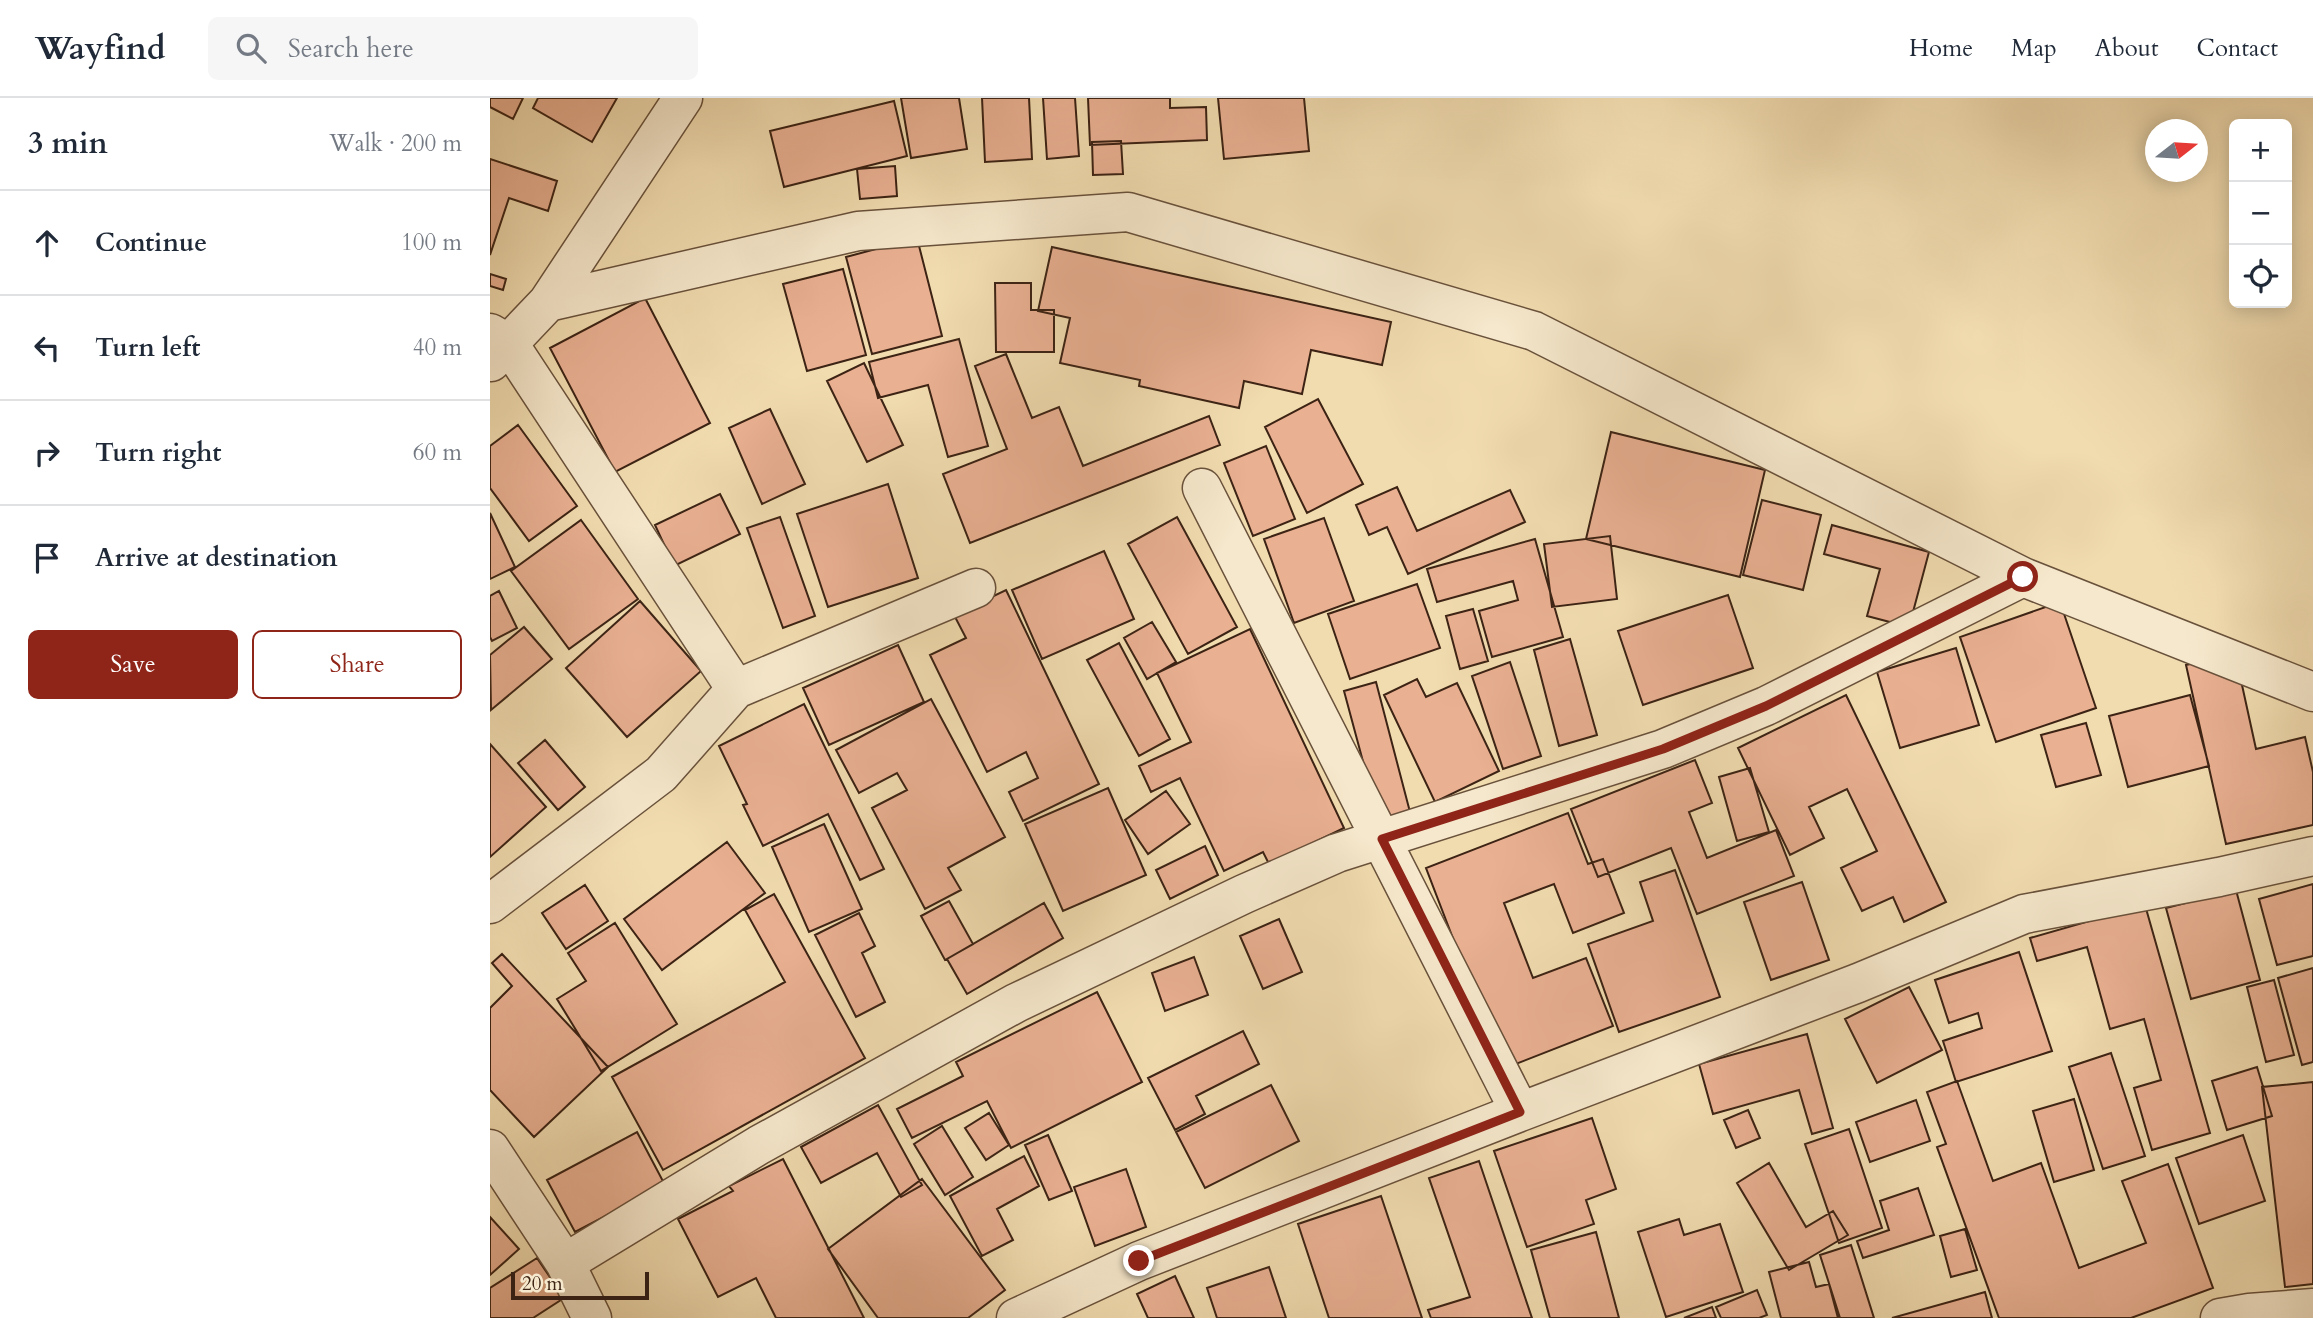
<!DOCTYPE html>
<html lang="en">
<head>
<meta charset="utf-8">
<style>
	body { margin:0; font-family:Cardo,serif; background:#f6f6f7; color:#1f2937 }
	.controls { position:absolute; right:21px; top:21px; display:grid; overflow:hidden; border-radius:10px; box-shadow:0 4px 18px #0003 }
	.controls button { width:63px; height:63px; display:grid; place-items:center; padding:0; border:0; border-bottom:2px solid #e0e1e3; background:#fff; color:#1f2937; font:35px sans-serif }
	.compass { position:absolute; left:1655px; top:21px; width:63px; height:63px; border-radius:50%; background:#fff; box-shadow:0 4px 18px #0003; rotate:73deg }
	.scale { position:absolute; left:21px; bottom:18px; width:138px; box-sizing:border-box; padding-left:7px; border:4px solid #3c2314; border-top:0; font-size:19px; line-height:24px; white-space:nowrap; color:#3c2314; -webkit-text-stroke:5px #f6e8cc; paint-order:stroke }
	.stop { position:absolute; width:21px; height:21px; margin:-16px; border:5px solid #8f2418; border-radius:50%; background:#fff }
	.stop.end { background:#8f2418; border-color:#fff; box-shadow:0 2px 7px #0008 }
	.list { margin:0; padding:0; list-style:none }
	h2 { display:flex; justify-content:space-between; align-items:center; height:91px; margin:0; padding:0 28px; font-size:30px }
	h2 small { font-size:23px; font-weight:400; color:#747a83 }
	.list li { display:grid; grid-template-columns:46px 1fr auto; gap:21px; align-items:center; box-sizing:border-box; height:105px; padding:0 28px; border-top:2px solid #e0e1e3 }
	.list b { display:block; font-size:26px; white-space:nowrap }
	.list em { font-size:23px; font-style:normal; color:#747a83 }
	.actions { display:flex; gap:14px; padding:21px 28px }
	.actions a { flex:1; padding:16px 0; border:2px solid #8f2418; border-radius:10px; text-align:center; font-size:24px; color:#8f2418 }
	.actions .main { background:#8f2418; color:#fff }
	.icon { flex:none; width:38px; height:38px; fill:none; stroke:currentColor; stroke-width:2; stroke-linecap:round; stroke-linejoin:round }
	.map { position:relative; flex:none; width:1823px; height:1220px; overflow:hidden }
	header { display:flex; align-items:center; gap:42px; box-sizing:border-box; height:98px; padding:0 35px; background:#fff; border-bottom:2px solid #e0e1e3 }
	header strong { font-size:33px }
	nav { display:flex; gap:38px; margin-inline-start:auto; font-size:24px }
	.search { width:490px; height:63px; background:#f6f6f7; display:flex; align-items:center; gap:18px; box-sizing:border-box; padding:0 24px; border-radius:10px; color:#747a83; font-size:26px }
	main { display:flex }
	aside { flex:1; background:#fff }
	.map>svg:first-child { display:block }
	.building { fill:#e9b092; stroke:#3c2314; stroke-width:2 }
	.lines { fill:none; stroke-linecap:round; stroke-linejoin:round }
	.street-casing { stroke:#69513b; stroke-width:41 }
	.street { stroke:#f6e8cc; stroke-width:38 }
	.route { stroke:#8f2418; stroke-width:9 }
</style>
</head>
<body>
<header>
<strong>Wayfind</strong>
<div class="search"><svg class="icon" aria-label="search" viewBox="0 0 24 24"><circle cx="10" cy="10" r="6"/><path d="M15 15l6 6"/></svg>Search here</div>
<nav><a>Home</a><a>Map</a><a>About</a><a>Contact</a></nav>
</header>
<main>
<aside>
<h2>3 min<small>Walk · 200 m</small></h2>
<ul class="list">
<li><svg class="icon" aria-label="ahead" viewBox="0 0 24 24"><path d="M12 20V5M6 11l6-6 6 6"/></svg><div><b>Continue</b></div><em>100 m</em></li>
<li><svg class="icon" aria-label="left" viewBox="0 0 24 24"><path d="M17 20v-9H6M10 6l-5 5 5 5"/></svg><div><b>Turn left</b></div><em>40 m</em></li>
<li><svg class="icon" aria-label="right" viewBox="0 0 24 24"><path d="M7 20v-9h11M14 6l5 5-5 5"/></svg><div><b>Turn right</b></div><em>60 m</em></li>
<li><svg class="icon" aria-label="arrive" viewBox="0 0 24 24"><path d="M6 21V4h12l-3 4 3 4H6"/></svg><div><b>Arrive at destination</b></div></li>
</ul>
<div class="actions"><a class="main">Save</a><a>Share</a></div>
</aside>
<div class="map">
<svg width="1823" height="1220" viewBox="0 0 1823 1220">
	<rect width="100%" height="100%" fill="#f1dcb0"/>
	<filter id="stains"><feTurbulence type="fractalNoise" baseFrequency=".00286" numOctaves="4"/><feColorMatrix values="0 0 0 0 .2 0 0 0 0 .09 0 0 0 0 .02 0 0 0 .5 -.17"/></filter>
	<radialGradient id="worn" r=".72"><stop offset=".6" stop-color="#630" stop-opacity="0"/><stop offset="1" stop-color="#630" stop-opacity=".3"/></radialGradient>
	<path class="building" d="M 0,0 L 33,0 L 23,21 L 0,9 Z
		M 48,0 L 127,0 L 102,44 L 43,10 Z
		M 411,0 L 469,0 L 477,51 L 421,60 Z
		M 492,0 L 539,0 L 542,61 L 495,64 Z
		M 553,0 L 585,0 L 589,58 L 557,61 Z
		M 598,0 L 680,0 L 680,10 L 716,9 L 717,42 L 600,47 Z
		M 728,0 L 814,0 L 819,53 L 734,61 Z
		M 404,3 L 417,58 L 294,89 L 280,33 Z
		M 631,43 L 633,76 L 603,77 L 602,44 Z
		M 0,61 L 67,83 L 58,113 L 19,100 L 0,157 Z
		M 405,68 L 407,98 L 370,101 L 367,71 Z
		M 427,140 L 452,238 L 382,256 L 356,159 Z
		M 562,149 L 901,224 L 892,267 L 821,252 L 812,296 L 754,283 L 749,310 L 649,288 L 650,282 L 570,265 L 580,220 L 548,213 Z
		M 353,171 L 376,257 L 317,273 L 293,186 Z
		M 0,176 L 16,181 L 13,192 L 0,188 Z
		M 505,185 L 541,185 L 541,212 L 564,212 L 564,254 L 506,254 Z
		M 155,200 L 220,325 L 125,374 L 60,250 Z
		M 469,241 L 498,348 L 458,359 L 438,287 L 388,300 L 379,264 Z
		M 516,256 L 542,320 L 569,309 L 593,368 L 719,318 L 730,347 L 480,445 L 453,376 L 517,351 L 485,268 Z
		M 374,265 L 413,347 L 377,364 L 337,283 Z
		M 828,301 L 873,386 L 817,415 L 775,329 Z
		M 280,311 L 315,386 L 272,406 L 239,330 Z
		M 28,327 L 87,408 L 39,443 L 0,390 L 0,348 Z
		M 1121,334 L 1275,372 L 1250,479 L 1096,441 Z
		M 776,348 L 805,421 L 763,438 L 734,365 Z
		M 398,386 L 428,480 L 338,509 L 307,416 Z
		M 907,389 L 927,433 L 1020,392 L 1035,424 L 918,476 L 897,429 L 879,437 L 866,407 Z
		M 230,396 L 250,436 L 184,468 L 165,427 Z
		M 1272,402 L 1331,417 L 1313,492 L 1253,477 Z
		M 0,415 L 25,469 L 0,481 Z
		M 290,419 L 325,518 L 293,530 L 257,430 Z
		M 687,419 L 747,529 L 698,556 L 638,446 Z
		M 834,420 L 864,503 L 804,525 L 774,441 Z
		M 91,422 L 148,501 L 79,551 L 21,473 Z
		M 1342,427 L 1439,454 L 1419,529 L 1377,518 L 1390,471 L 1334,456 Z
		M 1120,438 L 1127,501 L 1062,509 L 1054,446 Z
		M 1045,441 L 1073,539 L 1002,559 L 989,513 L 1028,502 L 1023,483 L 947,504 L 937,471 Z
		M 614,453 L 644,521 L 552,561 L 522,492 Z
		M 927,486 L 950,550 L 860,581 L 838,516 Z
		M 516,492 L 609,686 L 533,723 L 519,694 L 548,680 L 536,654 L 497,674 L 440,557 L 476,540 L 464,517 Z
		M 9,493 L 27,530 L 2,543 L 0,539 L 0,498 Z
		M 1238,497 L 1263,570 L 1153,607 L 1128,533 Z
		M 150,503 L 211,573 L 137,639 L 76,570 Z
		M 1570,504 L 1606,610 L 1506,644 L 1470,539 Z
		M 983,511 L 998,563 L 970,571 L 956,518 Z
		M 662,524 L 686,564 L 657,581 L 634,540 Z
		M 34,529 L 62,561 L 1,612 L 0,557 Z
		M 760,531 L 854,730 L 779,766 L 773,754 L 734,773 L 690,680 L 661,694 L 649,668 L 701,644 L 667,575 Z
		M 1080,541 L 1107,637 L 1069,648 L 1044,552 Z
		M 629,545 L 680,641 L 649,658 L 597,562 Z
		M 408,547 L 434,604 L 339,647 L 313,590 Z
		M 1466,550 L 1489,627 L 1410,650 L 1387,574 Z
		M 1745,555 L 1766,651 L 1815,639 L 1823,674 L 1823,727 L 1736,746 L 1696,567 Z
		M 1020,564 L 1051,658 L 1013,671 L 982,578 Z
		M 927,581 L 936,599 L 967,585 L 1009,673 L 945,704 L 894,597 Z
		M 886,584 L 920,714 L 889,723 L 854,593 Z
		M 1356,597 L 1456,804 L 1414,824 L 1403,799 L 1372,813 L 1351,770 L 1387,753 L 1357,691 L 1319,709 L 1334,740 L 1300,757 L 1248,650 Z
		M 1700,597 L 1719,668 L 1638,689 L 1619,618 Z
		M 441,601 L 515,739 L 458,770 L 471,792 L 435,811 L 382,710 L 417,692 L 407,675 L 369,695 L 346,652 Z
		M 314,606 L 394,771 L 370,782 L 338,716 L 273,748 L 253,707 L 257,706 L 229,648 Z
		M 1596,625 L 1611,677 L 1566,689 L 1551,637 Z
		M 55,642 L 95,689 L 68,712 L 28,665 Z
		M 0,646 L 56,709 L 0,759 Z
		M 1205,662 L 1222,705 L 1199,714 L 1217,760 L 1286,732 L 1304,778 L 1207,816 L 1181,750 L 1108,779 L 1081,711 Z
		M 1260,670 L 1279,734 L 1247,743 L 1229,679 Z
		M 618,690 L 656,777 L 573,813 L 535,726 Z
		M 676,693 L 700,726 L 658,756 L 635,722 Z
		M 1078,715 L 1098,766 L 1113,761 L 1134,815 L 1083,835 L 1064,786 L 1014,805 L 1043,880 L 1096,860 L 1123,928 L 1013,971 L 936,770 Z
		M 334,726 L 372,811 L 319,834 L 282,749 Z
		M 237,744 L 275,795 L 172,872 L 134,821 Z
		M 715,748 L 728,777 L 680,801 L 666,772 Z
		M 1185,772 L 1230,899 L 1129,934 L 1098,846 L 1163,823 L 1150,784 Z
		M 1312,784 L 1339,862 L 1281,882 L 1254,804 Z
		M 1823,786 L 1823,858 L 1787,867 L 1769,801 Z
		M 95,787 L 118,823 L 76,851 L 52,815 Z
		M 1746,792 L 1770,882 L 1701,901 L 1676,810 Z
		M 284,796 L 375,960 L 173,1072 L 122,979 L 295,884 L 255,812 Z
		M 459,803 L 483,846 L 455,862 L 431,818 Z
		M 554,805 L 573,840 L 477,896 L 457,861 Z
		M 1655,807 L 1720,1035 L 1662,1052 L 1644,990 L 1671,982 L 1654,921 L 1620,931 L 1597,849 L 1547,863 L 1540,840 Z
		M 369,815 L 385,848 L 372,855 L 395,904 L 366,919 L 325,837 Z
		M 789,821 L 812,874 L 773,891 L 750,838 Z
		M 125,825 L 187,926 L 111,973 L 67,901 L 96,883 L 78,855 Z
		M 1529,854 L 1562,953 L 1466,984 L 1453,943 L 1492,930 L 1488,915 L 1459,925 L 1445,882 Z
		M 12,856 L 118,969 L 44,1039 L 0,992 L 0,910 L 22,888 L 2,865 Z
		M 704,859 L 718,897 L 675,913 L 662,875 Z
		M 1823,870 L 1823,964 L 1812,967 L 1788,880 Z
		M 1784,882 L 1804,957 L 1776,964 L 1757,889 Z
		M 1419,889 L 1452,952 L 1387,985 L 1355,921 Z
		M 607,894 L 652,984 L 521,1050 L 497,1003 L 422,1040 L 407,1011 L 473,978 L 466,964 Z
		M 753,933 L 769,966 L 706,998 L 715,1016 L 685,1032 L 658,980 Z
		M 1317,936 L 1343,1030 L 1322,1036 L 1309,992 L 1223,1016 L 1209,966 Z
		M 1621,955 L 1655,1058 L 1613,1071 L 1579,969 Z
		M 1767,969 L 1782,1018 L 1737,1032 L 1722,983 Z
		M 1467,983 L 1503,1083 L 1551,1065 L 1589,1170 L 1656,1145 L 1632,1083 L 1678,1066 L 1723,1190 L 1641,1220 L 1509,1220 L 1447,1049 L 1456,1046 L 1437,994 Z
		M 1823,984 L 1823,1186 L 1795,1189 L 1772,989 Z
		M 781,987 L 809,1043 L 715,1090 L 686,1034 Z
		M 1584,1001 L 1604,1072 L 1564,1084 L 1543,1013 Z
		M 1426,1002 L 1440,1043 L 1380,1064 L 1366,1024 Z
		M 388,1007 L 432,1087 L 411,1099 L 387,1055 L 331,1085 L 311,1049 Z
		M 1258,1012 L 1270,1040 L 1246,1050 L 1234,1022 Z
		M 499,1015 L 519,1047 L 496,1062 L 475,1030 Z
		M 1102,1020 L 1126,1091 L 1096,1102 L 1104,1126 L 1037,1149 L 1004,1053 Z
		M 452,1028 L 483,1079 L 455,1097 L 424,1046 Z
		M 1359,1031 L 1392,1130 L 1349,1145 L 1315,1046 Z
		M 147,1034 L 175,1087 L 85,1134 L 57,1082 Z
		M 558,1037 L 582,1093 L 559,1102 L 535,1047 Z
		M 1753,1037 L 1775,1103 L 1709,1126 L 1686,1060 Z
		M 534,1058 L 549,1088 L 507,1111 L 523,1142 L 492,1158 L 460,1098 Z
		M 293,1061 L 374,1220 L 286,1220 L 266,1180 L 228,1199 L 188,1121 L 243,1093 L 239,1088 Z
		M 989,1063 L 1042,1220 L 941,1220 L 938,1212 L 980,1199 L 939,1080 Z
		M 1279,1065 L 1316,1129 L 1343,1113 L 1358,1137 L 1299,1172 L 1247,1085 Z
		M 636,1071 L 656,1129 L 605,1148 L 584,1089 Z
		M 432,1081 L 515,1192 L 478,1220 L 388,1220 L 338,1151 Z
		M 1428,1090 L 1444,1137 L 1373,1160 L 1367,1143 L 1399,1132 L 1390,1103 Z
		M 891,1098 L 932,1220 L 839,1220 L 808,1126 Z
		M 0,1119 L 29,1151 L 0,1177 Z
		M 1189,1121 L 1194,1137 L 1230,1126 L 1253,1194 L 1176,1219 L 1148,1134 Z
		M 1475,1131 L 1487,1172 L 1461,1179 L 1450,1138 Z
		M 1106,1134 L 1129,1220 L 1060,1220 L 1041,1152 Z
		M 1361,1147 L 1384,1220 L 1350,1220 L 1330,1157 Z
		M 47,1160 L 74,1200 L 43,1220 L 0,1220 L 0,1190 Z
		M 1319,1164 L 1326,1189 L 1339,1186 L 1348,1220 L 1291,1220 L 1279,1174 Z
		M 779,1169 L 796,1220 L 727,1220 L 717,1190 Z
		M 685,1178 L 704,1220 L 658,1220 L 647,1196 Z
		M 1267,1192 L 1277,1217 L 1269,1220 L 1231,1220 L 1226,1209 Z
		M 1495,1194 L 1502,1220 L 1402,1220 Z
		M 1222,1209 L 1226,1220 L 1194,1220 Z"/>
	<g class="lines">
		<defs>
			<path id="street" d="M 58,204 L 368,133 L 638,114 L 1044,233 L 1533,479 L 1823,594
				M 0,235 L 19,246 L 246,591
				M 1,264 L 58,204 L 193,0
				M 712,390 L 1030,1014
				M 0,806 L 171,676 L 246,591 L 486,490
				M 0,1051 L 75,1165 L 102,1220
				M 75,1165 L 269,1047 L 526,905 L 754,796 L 847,755 L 1173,651 L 1276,608 L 1533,479
				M 526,1220 L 649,1163 L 1030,1014 L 1368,885 L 1534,816 L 1729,779 L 1823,758
				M 1730,1220 L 1759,1215 L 1823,1210"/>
		</defs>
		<use href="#street" class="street-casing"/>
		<use href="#street" class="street"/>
	</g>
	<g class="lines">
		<path class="route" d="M 649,1163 L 1030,1014 L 892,741 L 1173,651 L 1276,608 L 1533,479"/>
	</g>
	<rect width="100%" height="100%" filter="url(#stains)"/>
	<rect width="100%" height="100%" fill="url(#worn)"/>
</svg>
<div class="controls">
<button>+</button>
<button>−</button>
<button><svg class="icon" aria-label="locate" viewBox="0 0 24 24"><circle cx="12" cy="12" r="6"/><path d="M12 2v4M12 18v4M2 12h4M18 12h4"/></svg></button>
</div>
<svg class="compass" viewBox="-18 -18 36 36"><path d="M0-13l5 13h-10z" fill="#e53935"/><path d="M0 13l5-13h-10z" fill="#747a83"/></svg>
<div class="scale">20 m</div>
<div class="stop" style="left:1533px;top:479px"></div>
<div class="stop end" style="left:649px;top:1163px"></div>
</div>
</main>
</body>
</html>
